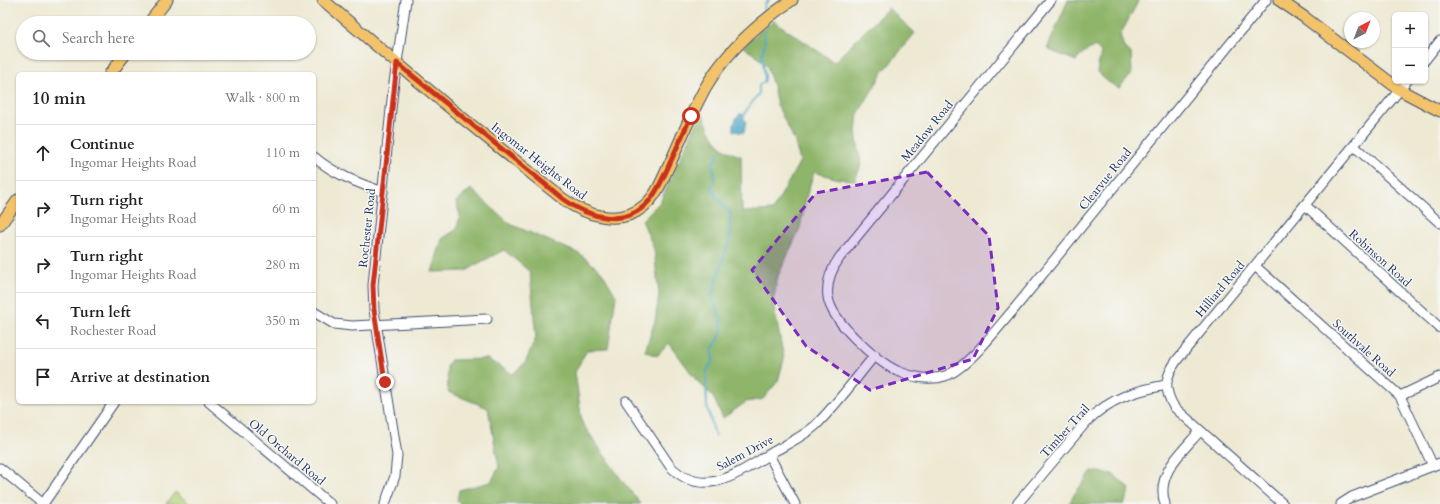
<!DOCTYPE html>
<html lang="en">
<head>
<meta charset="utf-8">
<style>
	body { margin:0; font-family:Cardo,serif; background:#f6f6f6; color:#222 }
	.controls { position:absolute; right:12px; top:12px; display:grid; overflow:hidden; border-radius:6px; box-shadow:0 1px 3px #0004 }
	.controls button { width:36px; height:36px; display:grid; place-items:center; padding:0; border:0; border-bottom:1px solid #e0e0e0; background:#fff; color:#222; font:20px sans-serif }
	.compass { position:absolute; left:1344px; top:12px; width:36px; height:36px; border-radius:50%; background:#fff; box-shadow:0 1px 3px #0004; rotate:42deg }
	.stop { position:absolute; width:12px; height:12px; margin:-9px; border:3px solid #c8321e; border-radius:50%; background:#fff }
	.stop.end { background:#c8321e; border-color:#fff; box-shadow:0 1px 4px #0008 }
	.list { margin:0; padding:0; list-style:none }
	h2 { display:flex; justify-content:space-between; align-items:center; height:52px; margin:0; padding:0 16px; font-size:17px }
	h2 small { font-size:13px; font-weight:400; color:#767676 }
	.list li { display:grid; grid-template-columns:26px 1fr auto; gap:12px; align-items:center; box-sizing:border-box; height:56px; padding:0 16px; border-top:1px solid #e0e0e0 }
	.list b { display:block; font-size:15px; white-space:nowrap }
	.list p { margin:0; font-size:13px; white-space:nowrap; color:#767676 }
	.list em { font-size:13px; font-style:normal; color:#767676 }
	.icon { flex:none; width:22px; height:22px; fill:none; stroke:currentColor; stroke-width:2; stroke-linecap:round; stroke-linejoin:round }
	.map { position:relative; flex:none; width:1440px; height:504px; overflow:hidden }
	.search { position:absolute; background:#fff; box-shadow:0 1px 3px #0004; left:16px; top:16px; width:300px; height:44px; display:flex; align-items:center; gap:10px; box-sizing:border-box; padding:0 14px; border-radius:22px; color:#767676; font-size:15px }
	.panel { position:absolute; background:#fff; box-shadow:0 1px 3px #0004; left:16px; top:72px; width:300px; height:332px; border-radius:6px }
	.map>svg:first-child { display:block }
	.green { fill:#b4d37a; stroke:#68816c }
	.forest { fill:#8fb56a; stroke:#557264 }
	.water { fill:#46a6c5; stroke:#306a92 }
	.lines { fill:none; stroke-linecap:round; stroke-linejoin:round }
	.stream { stroke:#46a6c5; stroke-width:2 }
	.minor-casing { stroke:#3a4b70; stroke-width:11 }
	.major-casing { stroke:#3a4b70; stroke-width:13 }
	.minor { stroke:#fff; stroke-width:9 }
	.major { stroke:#f2c36a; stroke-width:11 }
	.route { stroke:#c8321e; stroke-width:5 }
	.marked { fill:#7b2cbf; fill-opacity:0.2; stroke:#7b2cbf; stroke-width:3; stroke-dasharray:8 5; stroke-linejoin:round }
	.labels { text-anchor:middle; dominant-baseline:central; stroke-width:3; stroke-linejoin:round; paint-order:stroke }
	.street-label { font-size:12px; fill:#1b2f5e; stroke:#f6f6f2 }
</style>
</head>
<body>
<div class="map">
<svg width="1440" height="504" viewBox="0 0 1440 504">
	<rect width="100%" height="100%" fill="#f6f6f2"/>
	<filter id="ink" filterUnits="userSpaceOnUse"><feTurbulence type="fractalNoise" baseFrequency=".025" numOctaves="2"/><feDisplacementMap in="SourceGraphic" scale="8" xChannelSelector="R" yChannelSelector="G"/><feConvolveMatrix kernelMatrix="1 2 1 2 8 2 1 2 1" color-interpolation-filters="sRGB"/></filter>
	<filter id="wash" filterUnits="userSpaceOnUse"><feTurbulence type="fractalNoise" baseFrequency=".012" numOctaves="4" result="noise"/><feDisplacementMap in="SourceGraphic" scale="16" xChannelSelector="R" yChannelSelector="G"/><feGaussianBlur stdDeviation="0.9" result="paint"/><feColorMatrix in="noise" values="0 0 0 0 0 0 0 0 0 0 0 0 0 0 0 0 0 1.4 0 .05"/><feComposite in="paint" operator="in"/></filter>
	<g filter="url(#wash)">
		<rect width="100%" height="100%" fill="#ede9d3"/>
		<path class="green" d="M 175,492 L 190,504 L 166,504 Z"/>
		<path class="forest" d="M 1068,0 L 1139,0 L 1120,35 L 1124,48 L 1131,53 L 1132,73 L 1119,88 L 1108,82 L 1097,72 L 1101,52 L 1095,46 L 1083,53 L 1076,61 L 1047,49 Z
			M 888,8 L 915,33 L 883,72 L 858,114 L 856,132 L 861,165 L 855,180 L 839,179 L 814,172 L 807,194 L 800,228 L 778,276 L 773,302 L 784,359 L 778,381 L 763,399 L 746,402 L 723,418 L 712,395 L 697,381 L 669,343 L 657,356 L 645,351 L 655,321 L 659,295 L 654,249 L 642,220 L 660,202 L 702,112 C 711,134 716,149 741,156 L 742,212 L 773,210 L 800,161 L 794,139 L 777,105 L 773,86 L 767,66 L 755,55 L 743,47 L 758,33 L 774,21 L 834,62 Z
			M 471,189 L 510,224 L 580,254 L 602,272 L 616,296 L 608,349 L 587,350 L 575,372 L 582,423 L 621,479 L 641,504 L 460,504 L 457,501 L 459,490 L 491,482 L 499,467 L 488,408 L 448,392 L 447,367 L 451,360 L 487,359 L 513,374 L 525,363 L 536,338 L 530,272 L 504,250 L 481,262 L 466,271 L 432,272 L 442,239 L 457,229 L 460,215 L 456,202 Z
			M 1092,471 L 1113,474 L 1130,489 L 1124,504 L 1069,504 L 1073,496 Z"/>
		<path class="water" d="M 741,113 L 742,114 L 746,122 L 744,133 L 734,131 C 733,124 735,118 741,113 Z"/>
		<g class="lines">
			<path class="stream" d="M 764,10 L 765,4 L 769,0
				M 743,118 L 746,111 L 759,93 L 759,85 L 764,82 L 765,78 L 762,55 L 764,47 L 765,32
				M 715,436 L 707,406 L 706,383 L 707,371 L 713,360 L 712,349 C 721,339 724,326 719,313 C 716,306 712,302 712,295 L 730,237 L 730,213 L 717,198 L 711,187 L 715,177 L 712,164 L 718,156 L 718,152"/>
		</g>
	</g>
	<g filter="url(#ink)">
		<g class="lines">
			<defs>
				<path id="minor" d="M 1051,0 L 840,257 C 832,268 826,282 828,297 C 831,321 875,360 897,371 C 911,377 930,381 945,376 C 968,368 998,327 1015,308 L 1266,0
					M 1425,60 L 1440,41
					M 1354,146 L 1440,223
					M 314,157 C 334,174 358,183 383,192
					M 1305,205 L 1440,328
					M 1255,266 L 1400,396 L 1433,466
					M 314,312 L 334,324 L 352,326 L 487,319
					M 1400,396 L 1440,377
					M 626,401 L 670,466 C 704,501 740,472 773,452 C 787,444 804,436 816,425 C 838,403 856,378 875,355
					M 209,402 L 330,504
					M 769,455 L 795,504
					M 0,468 L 43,504
					M 43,504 L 114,402
					M 385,504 L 395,476 L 397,455 L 374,310 L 373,285 L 393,90 L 406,0
					M 1017,504 L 1087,421 C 1111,398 1134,391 1166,385
					M 1165,504 C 1155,474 1182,452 1200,431
					M 1283,504 L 1174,407 C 1163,388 1165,377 1177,360 L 1407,81
					M 1341,504 L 1352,497 L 1440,463"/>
				<path id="major" d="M 323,0 L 444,103 L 563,199 C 585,215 620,227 644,206 C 658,195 664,175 672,159 C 684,133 694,105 710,80 C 731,47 760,22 792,0
					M 1279,0 L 1304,17 L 1400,90 L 1440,111
					M 149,23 L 167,0
					M 110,74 L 126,53
					M 0,225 L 18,200"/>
			</defs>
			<use href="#minor" class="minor-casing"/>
			<use href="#major" class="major-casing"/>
			<use href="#minor" class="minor"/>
			<use href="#major" class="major"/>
		</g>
	</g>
	<g class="lines" filter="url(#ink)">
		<path class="route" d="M 385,382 L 374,310 L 373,285 L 397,63 L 563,199 C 587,217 626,229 649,201 C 658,191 664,176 670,163 C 677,147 684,132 691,116"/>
	</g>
	<path class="marked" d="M 927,172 L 989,236 L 998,308 L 973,359 L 870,390 L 806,346 L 752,270 L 816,193 Z"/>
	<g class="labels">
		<g class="street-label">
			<text transform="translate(927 131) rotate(-51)">Meadow Road</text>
			<text transform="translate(539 161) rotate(38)">Ingomar Heights Road</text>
			<text transform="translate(1105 179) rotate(-51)">Clearvue Road</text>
			<text transform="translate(367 228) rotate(-84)">Rochester Road</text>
			<text transform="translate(1380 258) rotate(42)">Robinson Road</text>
			<text transform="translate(1220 289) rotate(-50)">Hilliard Road</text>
			<text transform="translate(1364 348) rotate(42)">Southvale Road</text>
			<text transform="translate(1065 431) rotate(-48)">Timber Trail</text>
			<text transform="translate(287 452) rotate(40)">Old Orchard Road</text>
			<text transform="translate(745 453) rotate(-28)">Salem Drive</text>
		</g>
	</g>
</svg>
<div class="controls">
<button>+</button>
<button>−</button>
</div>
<svg class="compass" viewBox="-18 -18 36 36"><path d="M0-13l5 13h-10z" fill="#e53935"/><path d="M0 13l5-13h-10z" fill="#767676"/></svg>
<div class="stop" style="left:691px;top:116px"></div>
<div class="stop end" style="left:385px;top:382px"></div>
<div class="search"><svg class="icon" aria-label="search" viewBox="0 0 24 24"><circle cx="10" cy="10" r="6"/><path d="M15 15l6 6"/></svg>Search here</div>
<section class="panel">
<h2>10 min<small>Walk · 800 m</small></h2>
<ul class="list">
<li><svg class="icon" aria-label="ahead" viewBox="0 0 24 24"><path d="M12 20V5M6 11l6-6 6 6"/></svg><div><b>Continue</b><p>Ingomar Heights Road</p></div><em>110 m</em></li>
<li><svg class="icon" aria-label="right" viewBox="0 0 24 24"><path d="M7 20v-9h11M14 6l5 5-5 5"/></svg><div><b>Turn right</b><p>Ingomar Heights Road</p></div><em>60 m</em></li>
<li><svg class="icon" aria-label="right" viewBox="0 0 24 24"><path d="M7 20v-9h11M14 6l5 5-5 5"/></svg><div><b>Turn right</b><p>Ingomar Heights Road</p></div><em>280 m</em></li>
<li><svg class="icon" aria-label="left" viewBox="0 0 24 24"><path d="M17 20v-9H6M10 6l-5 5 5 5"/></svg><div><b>Turn left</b><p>Rochester Road</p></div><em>350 m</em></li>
<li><svg class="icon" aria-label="arrive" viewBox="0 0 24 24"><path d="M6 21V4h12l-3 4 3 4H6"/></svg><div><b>Arrive at destination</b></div></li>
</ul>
</section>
</div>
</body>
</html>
